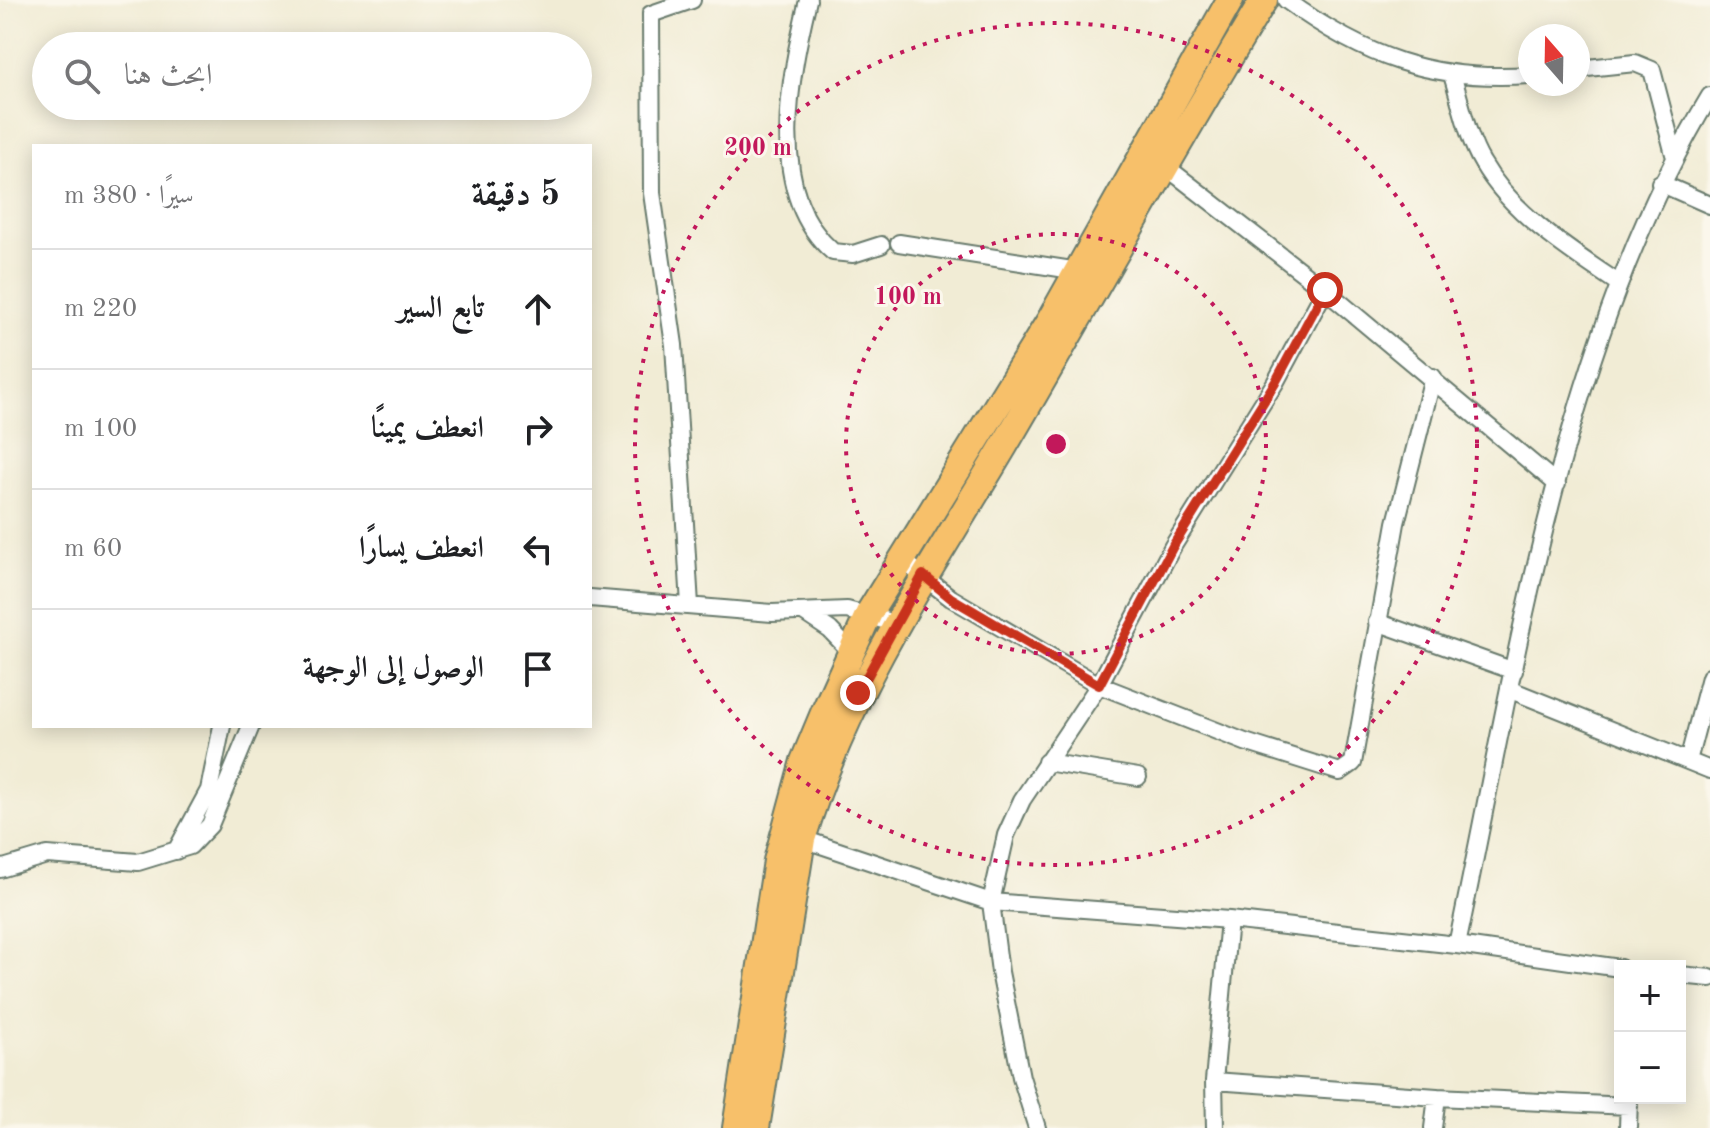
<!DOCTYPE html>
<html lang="ar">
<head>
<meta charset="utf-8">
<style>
	body { margin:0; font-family:"Old Standard TT",Amiri,serif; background:#f2f2f2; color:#202124; direction:rtl }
	.controls { position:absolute; right:24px; bottom:24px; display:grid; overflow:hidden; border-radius:0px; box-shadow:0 4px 20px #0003 }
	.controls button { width:72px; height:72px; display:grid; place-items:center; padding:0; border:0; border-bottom:2px solid #e0e0e0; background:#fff; color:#202124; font:40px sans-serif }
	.compass { position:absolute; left:1518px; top:24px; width:72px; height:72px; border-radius:50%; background:#fff; box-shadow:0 4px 20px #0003; rotate:340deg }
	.stop { position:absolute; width:24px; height:24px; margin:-18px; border:6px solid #c8321e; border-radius:50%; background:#fff }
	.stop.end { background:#c8321e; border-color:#fff; box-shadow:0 2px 8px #0008 }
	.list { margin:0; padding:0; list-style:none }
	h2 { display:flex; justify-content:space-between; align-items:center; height:104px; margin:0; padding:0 32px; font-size:34px }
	h2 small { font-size:26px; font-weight:400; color:#757577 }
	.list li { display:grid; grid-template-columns:52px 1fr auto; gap:24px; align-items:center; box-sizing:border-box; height:120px; padding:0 32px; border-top:2px solid #e0e0e0 }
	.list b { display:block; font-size:30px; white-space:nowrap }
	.list em { font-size:26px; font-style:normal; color:#757577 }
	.icon { flex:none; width:44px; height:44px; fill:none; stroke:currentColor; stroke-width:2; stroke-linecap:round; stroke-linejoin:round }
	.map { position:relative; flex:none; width:1710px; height:1128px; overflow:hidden; direction:ltr }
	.search { position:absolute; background:#fff; box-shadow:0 4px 20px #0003; left:32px; top:32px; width:560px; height:88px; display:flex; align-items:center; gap:20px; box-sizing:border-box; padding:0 28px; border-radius:44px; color:#757577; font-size:30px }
	.panel { position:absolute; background:#fff; box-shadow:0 4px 20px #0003; left:32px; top:144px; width:560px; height:584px; border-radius:0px; direction:rtl }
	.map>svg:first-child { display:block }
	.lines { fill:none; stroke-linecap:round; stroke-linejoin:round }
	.minor-casing { stroke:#687a6c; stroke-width:20 }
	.primary-casing { stroke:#687a6c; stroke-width:30 }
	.minor { stroke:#fff; stroke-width:16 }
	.primary { stroke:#f7c06b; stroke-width:26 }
	.route { stroke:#c8321e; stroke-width:10 }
	.ring { fill:none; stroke:#c2185b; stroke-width:4; stroke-dasharray:4 8 }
	.centre { fill:#c2185b; stroke:#fbf7ec; stroke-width:4 }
	.ring-label { font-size:24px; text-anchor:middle; font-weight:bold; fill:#c2185b; stroke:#fbf7ec; stroke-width:6; stroke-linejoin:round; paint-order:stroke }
</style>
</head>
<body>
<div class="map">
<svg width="1710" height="1128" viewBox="0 0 1710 1128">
	<rect width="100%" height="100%" fill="#fbf7ec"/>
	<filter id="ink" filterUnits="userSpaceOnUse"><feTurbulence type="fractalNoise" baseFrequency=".0125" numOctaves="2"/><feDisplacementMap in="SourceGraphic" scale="16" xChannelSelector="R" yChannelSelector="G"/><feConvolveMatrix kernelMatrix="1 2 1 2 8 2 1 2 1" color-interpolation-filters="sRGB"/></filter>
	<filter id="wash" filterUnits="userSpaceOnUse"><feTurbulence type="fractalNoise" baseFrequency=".006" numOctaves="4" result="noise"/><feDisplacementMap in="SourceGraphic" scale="32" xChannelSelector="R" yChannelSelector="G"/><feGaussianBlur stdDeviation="1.8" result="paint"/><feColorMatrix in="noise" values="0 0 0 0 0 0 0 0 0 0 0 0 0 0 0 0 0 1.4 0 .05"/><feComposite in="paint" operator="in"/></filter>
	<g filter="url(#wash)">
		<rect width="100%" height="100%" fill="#f1ecd5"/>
	</g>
	<g filter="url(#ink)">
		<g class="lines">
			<defs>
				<path id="minor" d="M 808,0 C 790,76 765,193 833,252 L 853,254 L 881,245
					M 1286,0 C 1364,57 1432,82 1530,75
					M 1578,69 L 1635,63 L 1652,70 L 1674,154
					M 1452,75 C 1461,102 1467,137 1482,162 C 1511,213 1570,251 1618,283
					M 1165,166 L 1325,290 L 1557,484
					M 1660,183 L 1710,205
					M 899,243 L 1085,272
					M 901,559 L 951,598 L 1099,685 L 1245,742 L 1340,772 L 1353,763 L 1396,523 L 1433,377
					M 590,598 L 772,613 L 847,610 L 894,623
					M 690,605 L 674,345 L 652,193 L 651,14 L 692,0
					M 803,612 L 830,630 L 851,652
					M 1377,622 L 1514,671
					M 1511,690 L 1710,770
					M 1688,761 L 1710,677
					M 1046,762 L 1138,777
					M 794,836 L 991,902 L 1229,920 L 1457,945 L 1620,968
					M 176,851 L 209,790 L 222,726
					M 0,869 L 47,855 L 138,862 L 190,846 L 210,825 L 251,726
					M 1229,920 L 1214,1081 L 1437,1097 L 1629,1106
					M 1457,945 C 1516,667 1561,341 1710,96
					M 1680,975 L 1710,978
					M 1214,1081 L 1215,1128
					M 1037,1128 L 1021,1077 L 1000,972 L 991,902 L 1006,835 L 1022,800 L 1099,685 L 1173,546 L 1275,383 L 1325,290
					M 1433,1128 L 1437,1097
					M 1628,1128 L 1629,1098"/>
				<path id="primary" d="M 736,1128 L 777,861 L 804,761 L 824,713 L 869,613 L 1049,322 L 1230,0
					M 756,1128 L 802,839 C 848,688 925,579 1004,446 C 1091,298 1174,147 1264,0"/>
			</defs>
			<use href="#minor" class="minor-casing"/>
			<use href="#primary" class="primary-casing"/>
			<use href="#minor" class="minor"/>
			<use href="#primary" class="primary"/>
		</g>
	</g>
	<g class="lines" filter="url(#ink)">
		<path class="route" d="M 858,693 L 923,575 L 951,598 L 1099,685 L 1173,546 L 1275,383 L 1325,290"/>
	</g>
	<g class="ring">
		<circle cx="1056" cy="444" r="210"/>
		<circle cx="1056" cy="444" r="421"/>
	</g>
	<circle cx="1056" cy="444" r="12" class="centre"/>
	<g class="ring-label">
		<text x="758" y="155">200 m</text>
		<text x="908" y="304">100 m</text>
	</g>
</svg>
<div class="controls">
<button>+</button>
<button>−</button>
</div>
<svg class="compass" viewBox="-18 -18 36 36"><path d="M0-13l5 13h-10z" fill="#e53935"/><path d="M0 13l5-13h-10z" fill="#757577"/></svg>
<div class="stop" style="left:1325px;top:290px"></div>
<div class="stop end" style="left:858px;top:693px"></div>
<div class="search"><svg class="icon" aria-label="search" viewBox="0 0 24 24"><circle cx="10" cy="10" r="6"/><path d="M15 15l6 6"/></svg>ابحث هنا</div>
<section class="panel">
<h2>5 دقيقة<small>سيرًا · 380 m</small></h2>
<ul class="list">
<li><svg class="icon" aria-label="ahead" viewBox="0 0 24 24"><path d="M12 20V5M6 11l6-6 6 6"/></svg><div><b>تابع السير</b></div><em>220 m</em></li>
<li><svg class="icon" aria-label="right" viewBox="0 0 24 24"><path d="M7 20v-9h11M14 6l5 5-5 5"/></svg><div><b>انعطف يمينًا</b></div><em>100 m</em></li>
<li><svg class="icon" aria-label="left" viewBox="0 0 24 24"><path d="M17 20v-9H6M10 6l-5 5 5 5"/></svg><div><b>انعطف يسارًا</b></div><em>60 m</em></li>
<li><svg class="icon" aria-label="arrive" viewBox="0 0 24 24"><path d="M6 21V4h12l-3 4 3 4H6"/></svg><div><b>الوصول إلى الوجهة</b></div></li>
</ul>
</section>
</div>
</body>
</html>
